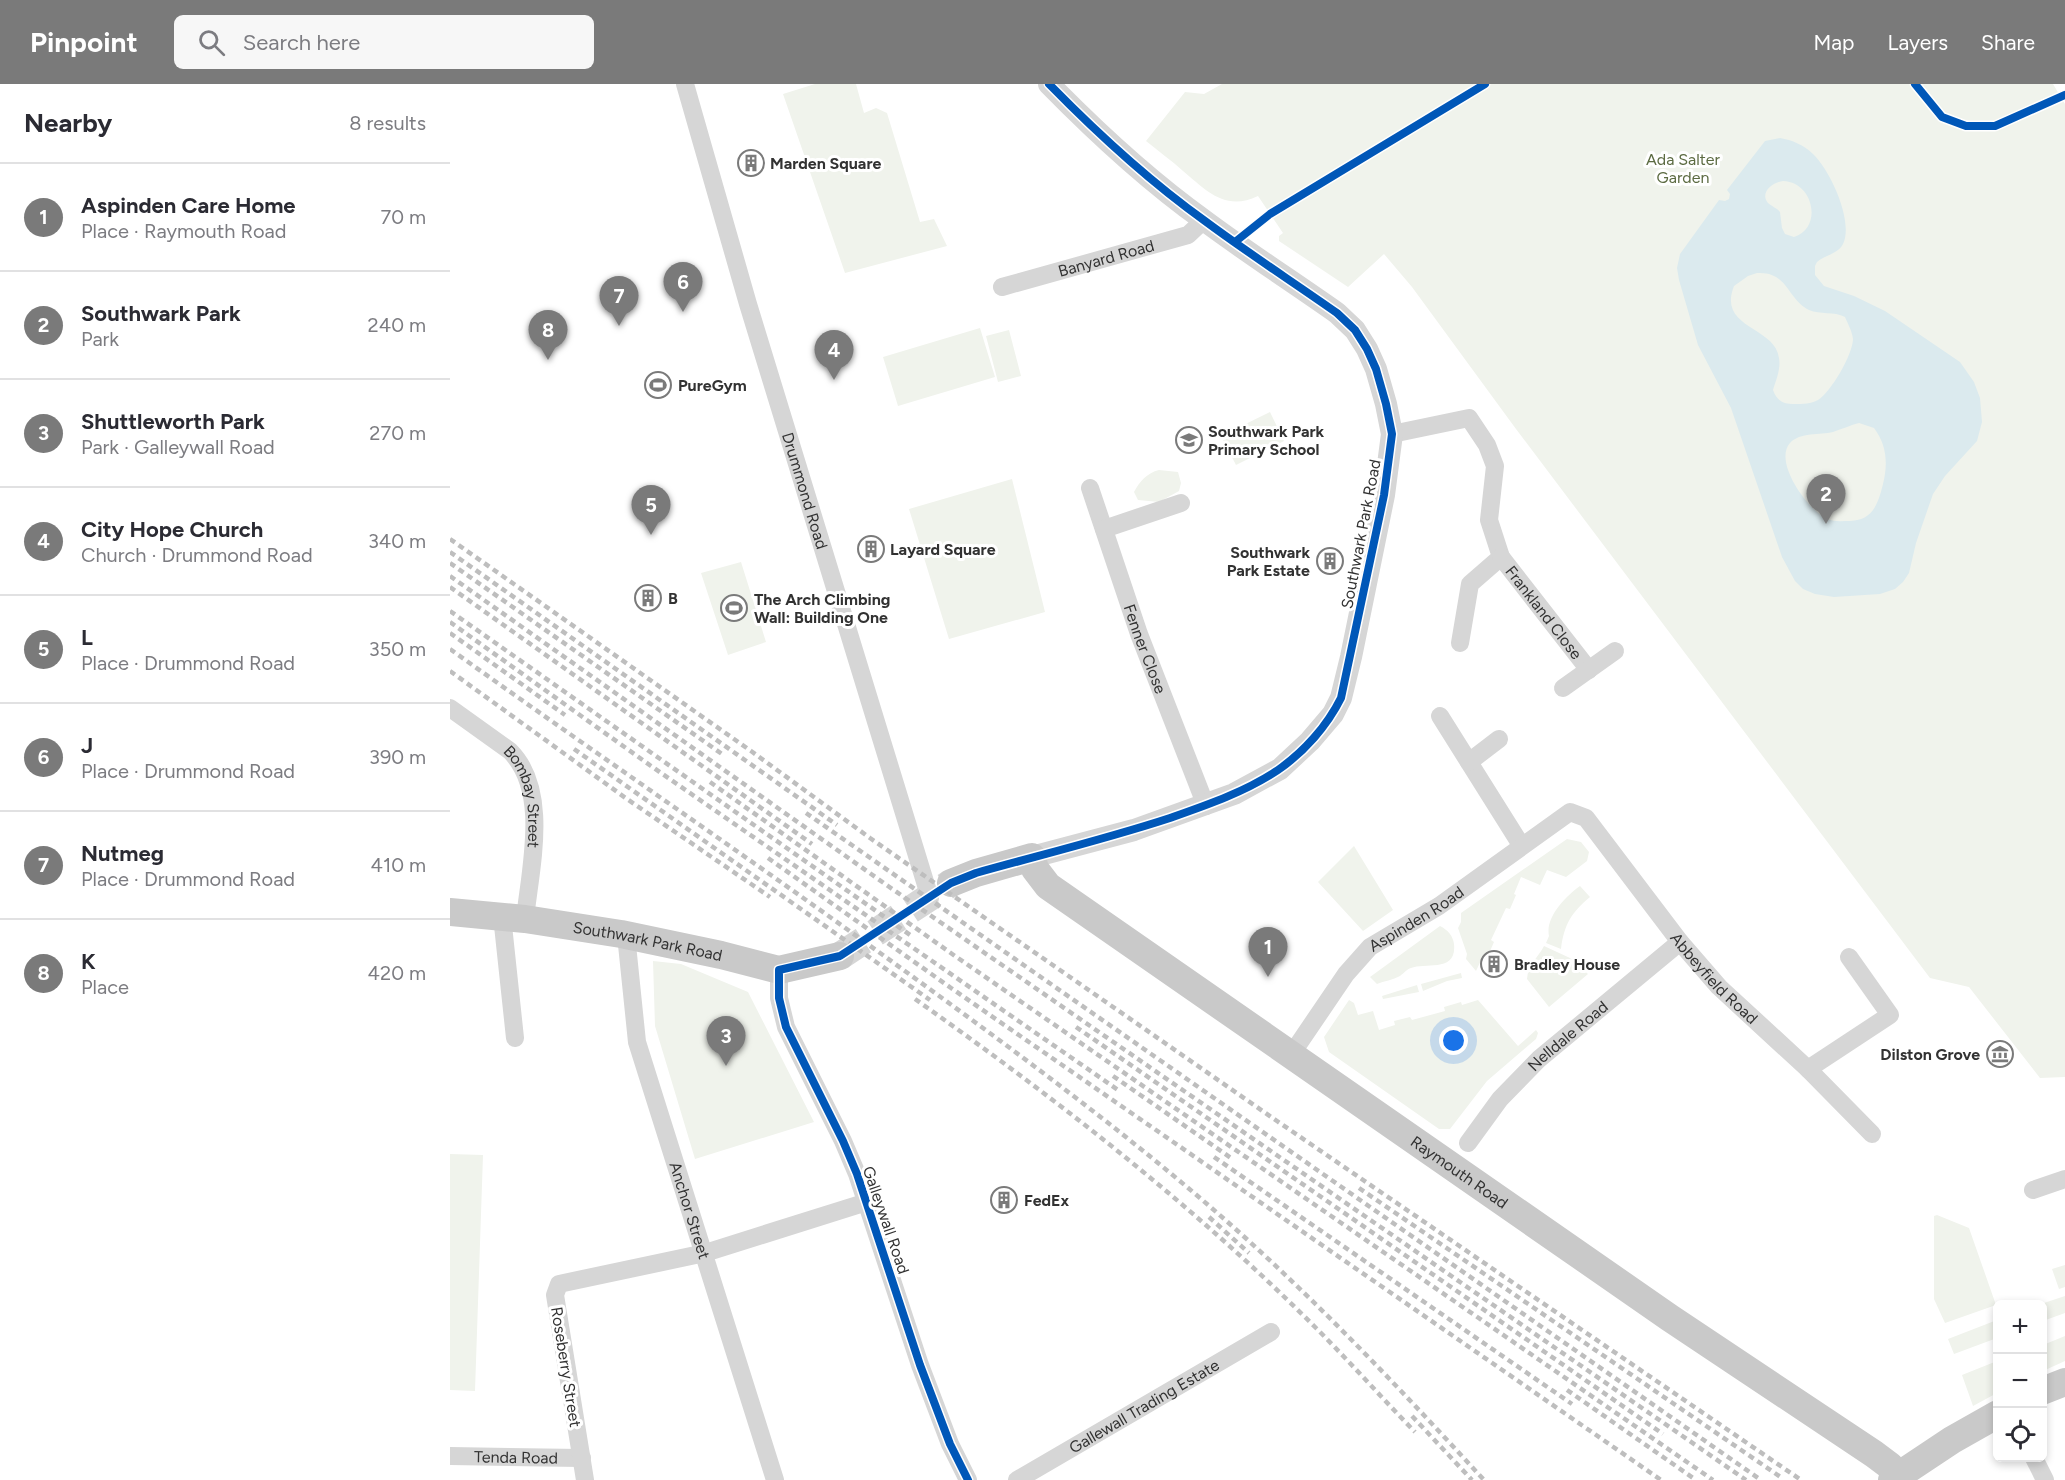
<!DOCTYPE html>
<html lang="en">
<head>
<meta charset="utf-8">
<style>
	body { margin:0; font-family:Figtree,sans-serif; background:#f7f7f7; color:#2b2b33 }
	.controls { position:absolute; right:18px; bottom:18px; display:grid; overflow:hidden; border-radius:9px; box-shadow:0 3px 9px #0003 }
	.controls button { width:54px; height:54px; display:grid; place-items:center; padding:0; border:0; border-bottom:2px solid #e1e1e2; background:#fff; color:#2b2b33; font:30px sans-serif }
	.you { position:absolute; left:1004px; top:957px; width:21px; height:21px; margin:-15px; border:4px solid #fff; border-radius:50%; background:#1a73e8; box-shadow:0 0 0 9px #1a73e833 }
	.badge { display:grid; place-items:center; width:39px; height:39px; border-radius:50%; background:#7a7a7a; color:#fff; font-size:20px; font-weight:700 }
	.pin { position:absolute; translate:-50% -50px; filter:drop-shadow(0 2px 3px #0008) }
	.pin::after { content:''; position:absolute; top:32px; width:21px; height:18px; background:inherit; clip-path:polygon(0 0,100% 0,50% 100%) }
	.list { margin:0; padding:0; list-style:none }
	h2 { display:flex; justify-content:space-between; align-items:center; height:78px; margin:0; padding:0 24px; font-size:26px }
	h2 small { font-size:20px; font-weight:400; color:#7c7c81 }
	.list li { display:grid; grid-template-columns:39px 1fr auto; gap:18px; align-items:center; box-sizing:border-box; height:108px; padding:0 24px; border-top:2px solid #e1e1e2 }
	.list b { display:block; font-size:22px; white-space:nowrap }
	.list p { margin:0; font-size:20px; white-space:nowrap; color:#7c7c81 }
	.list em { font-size:20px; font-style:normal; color:#7c7c81 }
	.icon { flex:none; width:33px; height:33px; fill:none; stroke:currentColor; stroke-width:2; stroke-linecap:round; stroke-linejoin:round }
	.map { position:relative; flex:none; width:1615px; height:1396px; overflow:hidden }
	header { display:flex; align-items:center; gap:36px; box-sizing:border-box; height:84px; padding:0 30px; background:#7a7a7a; color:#fff }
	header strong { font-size:28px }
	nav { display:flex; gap:33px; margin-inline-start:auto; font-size:21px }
	.search { width:420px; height:54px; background:#f7f7f7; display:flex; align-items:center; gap:15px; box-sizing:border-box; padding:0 21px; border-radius:9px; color:#7c7c81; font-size:22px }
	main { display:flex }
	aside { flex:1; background:#fff }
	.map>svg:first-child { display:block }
	.green { fill:#f0f3ec }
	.water { fill:#dbeaee; fill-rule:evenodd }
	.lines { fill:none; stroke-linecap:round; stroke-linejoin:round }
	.primary-tunnel { stroke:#d6d6d6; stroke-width:28; stroke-dasharray:28 14; stroke-linecap:butt }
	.minor { stroke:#d6d6d6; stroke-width:18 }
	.tertiary { stroke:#d6d6d6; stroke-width:22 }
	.primary { stroke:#c9c9c9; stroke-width:28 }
	.rail { stroke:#bebebe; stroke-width:4.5; stroke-dasharray:6 4.5; stroke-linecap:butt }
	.cycleway-casing { stroke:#fff; stroke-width:11 }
	.cycleway { stroke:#0057b8; stroke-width:8 }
	.labels { text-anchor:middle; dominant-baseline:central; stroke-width:6; stroke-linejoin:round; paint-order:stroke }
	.park-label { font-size:16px; fill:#5c6b42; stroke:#fff }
	.poi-label { font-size:16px; font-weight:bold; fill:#323232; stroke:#fff; text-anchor:start }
	.street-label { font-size:16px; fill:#323232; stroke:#fff }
</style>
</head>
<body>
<header>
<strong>Pinpoint</strong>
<div class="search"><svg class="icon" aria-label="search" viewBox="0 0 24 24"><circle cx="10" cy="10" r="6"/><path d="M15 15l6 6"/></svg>Search here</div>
<nav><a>Map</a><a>Layers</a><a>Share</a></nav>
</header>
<main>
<aside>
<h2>Nearby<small>8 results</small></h2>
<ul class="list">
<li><span class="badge">1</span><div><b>Aspinden Care Home</b><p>Place · Raymouth Road</p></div><em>70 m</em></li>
<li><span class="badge">2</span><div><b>Southwark Park</b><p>Park</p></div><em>240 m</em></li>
<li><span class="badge">3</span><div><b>Shuttleworth Park</b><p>Park · Galleywall Road</p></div><em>270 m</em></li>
<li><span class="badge">4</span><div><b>City Hope Church</b><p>Church · Drummond Road</p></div><em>340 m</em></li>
<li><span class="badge">5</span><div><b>L</b><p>Place · Drummond Road</p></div><em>350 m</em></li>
<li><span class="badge">6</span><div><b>J</b><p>Place · Drummond Road</p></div><em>390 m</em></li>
<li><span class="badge">7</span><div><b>Nutmeg</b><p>Place · Drummond Road</p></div><em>410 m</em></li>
<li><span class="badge">8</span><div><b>K</b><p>Place</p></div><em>420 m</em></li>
</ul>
</aside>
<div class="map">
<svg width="1615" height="1396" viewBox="0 0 1615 1396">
	<rect width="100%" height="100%" fill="#fff"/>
	<path class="green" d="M 365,0 L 406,0 L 414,29 L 426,24 L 437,29 L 470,138 L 484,135 L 497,162 L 395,189 L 333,10 Z
		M 772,0 L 1603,0 L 1615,20 L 1615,993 L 1590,994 L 1519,903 L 1480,894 L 1066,345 L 962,203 L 934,170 L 898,203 L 829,157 L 829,152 L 833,149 L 808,112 C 775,128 756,106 733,87 C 721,76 708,67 696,57 L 735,8 L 754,10 Z
		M 530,244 L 545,293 L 448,322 L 433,273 Z
		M 559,246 L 571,292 L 548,298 L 536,252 Z
		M 820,328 L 834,357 L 786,381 L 771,352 Z
		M 709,386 L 728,388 L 731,399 L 729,407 L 709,418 L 688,416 L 684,408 C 690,397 697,389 709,386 Z
		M 562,395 L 595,528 L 499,555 L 459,425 Z
		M 291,478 L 316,558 L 278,571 L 251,489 Z
		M 1117,755 L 1131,758 L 1139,768 L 1137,777 L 1116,793 L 1097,786 L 1090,801 L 1071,793 L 1064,810 L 1066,811 L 1060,825 L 1056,824 L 1041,856 L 1044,858 L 1037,874 L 1033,872 L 1026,887 L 1016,875 L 1017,870 L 1008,844 L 1011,838 L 1011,829 Z
		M 904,762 L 943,826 L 913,847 L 868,798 Z
		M 1130,802 L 1140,813 C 1122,828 1114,840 1111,865 L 1096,859 L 1099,852 C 1095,833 1116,812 1130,802 Z
		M 990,842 C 998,846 1003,852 1004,860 C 1007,889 975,878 961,884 C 957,885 954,889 950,892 C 943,896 934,897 927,900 L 920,893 Z
		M 1094,862 L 1120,874 L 1138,890 L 1099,923 L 1077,895 C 1078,880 1088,874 1094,862 Z
		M 203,877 L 231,880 L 298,908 L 364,1038 L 245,1075 L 205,942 Z
		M 1011,889 L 1012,894 L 997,897 L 973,907 L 971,900 Z
		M 967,901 L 969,908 L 933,915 L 932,912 Z
		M 899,916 L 904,919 L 908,931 L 923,927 L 929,946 L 945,941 L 944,937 L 960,933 L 962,936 L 995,927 L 994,923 L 1011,918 L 1012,921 L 1028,916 L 1068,962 L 1086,946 L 1088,949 L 1086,955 L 1037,997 L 1000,1045 L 989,1045 L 879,968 L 874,953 Z
		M 0,1070 L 33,1071 L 25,1307 L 0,1306 Z
		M 1487,1131 L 1519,1144 L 1546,1221 L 1495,1239 L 1484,1215 L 1484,1132 Z
		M 1615,1181 L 1615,1203 L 1609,1205 L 1602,1185 Z
		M 1615,1212 L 1615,1229 L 1593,1237 L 1591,1220 Z
		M 1547,1236 L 1547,1254 L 1504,1270 L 1498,1255 Z
		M 1615,1252 L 1615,1277 L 1593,1287 L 1593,1261 Z
		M 1547,1277 L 1547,1309 L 1523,1322 L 1512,1291 Z"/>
	<path class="water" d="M 1330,54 C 1342,56 1354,61 1363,70 C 1380,86 1404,137 1393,160 C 1388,170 1375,171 1367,178 L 1365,182 L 1365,191 L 1374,202 L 1404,212 L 1435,227 L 1510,278 L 1524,298 L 1530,314 L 1532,338 L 1527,357 L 1495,392 L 1483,410 L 1466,459 L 1459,489 L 1453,498 L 1445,505 L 1430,510 L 1384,513 L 1365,510 L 1353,505 L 1345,497 L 1332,473 L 1281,324 L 1248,261 L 1229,196 L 1227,184 L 1230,170 L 1269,116 L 1275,117 L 1279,115 L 1280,110 L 1277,106 L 1315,57 ZM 1333,97 C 1364,98 1373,144 1344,153 L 1335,150 L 1332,144 L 1330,128 C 1327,124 1321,122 1318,119 C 1309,108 1324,98 1333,97 ZM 1307,189 C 1338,187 1337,215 1359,226 C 1370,231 1384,227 1395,233 C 1398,240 1402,247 1403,255 C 1403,270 1381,308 1368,316 C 1361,320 1353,320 1345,320 C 1333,320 1327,317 1323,306 C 1326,296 1331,285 1329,274 C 1325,242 1267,245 1284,202 L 1298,192 ZM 1409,339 L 1424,344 C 1437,361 1438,380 1433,400 C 1428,420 1423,436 1400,437 C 1392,437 1384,438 1377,435 C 1358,426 1323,378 1340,359 C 1350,348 1370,351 1383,348 C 1392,345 1401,341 1409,339 Z"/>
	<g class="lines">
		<path class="primary-tunnel" d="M 390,872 L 501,799"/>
		<g class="minor">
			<path id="s1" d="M 235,0 L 298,220 L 480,814"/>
			<path id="s2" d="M 552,203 L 738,151 L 754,136"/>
			<path d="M 942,350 L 1019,334 L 1037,361 L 1045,382 L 1039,436 L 1051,473 L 1020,500 L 1010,559"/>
			<path id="s3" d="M 640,404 L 689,550 L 756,722"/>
			<path d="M 654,445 L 731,419"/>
			<path id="s4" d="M 1051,473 L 1139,586"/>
			<path d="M 1113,604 L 1165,567"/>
			<path id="s5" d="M 0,624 L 60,667 C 100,707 80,785 75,835"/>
			<path d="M 990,632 L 1071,761"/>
			<path d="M 1019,678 L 1049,655"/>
			<path d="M 52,832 L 65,954"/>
			<path id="s6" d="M 176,851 L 187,958 L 325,1396"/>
			<path d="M 329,886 L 329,914 L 336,943 L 393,1057 L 407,1090 L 470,1281 L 500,1360 L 518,1396"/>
			<path id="s7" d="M 841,971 L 896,890 L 920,863 L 989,822 L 1120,728 L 1136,734 L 1230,858 L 1269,903 L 1358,985 L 1422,1050"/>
			<path d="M 1358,985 L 1440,931 L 1399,873"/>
			<path id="s8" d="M 1018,1059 L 1050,1015 L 1089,975 L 1230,858"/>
			<path d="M 1583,1106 L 1615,1095"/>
			<path id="s9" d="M 0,1372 L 132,1374"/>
			<path d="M 1584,1374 L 1595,1396"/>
			<path d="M 135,1396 L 105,1211 L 109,1200 L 255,1169 L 417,1118"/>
			<path id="s10" d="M 567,1396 L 821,1248"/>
		</g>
		<path class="tertiary" d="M 582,773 L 684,746 L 784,710 L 830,685 L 860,657 L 883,630 L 891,614 L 901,573 L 934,411 L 942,350 L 936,320 L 926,285 L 917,265 L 905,246 L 887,229 C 843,198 798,169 755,137 C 699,97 647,49 599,0"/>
		<g class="primary">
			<path id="s11" d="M 501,799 L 526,789 L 582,773 L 585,785 L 598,802 L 1220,1234 L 1424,1370 L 1440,1382 L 1447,1392"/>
			<path id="s12" d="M 0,828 L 75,835 L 171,850 L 271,871 L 329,886 L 390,872"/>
			<path d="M 1592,1307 L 1615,1298"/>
			<path d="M 1442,1396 L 1502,1356 L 1548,1330"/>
		</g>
		<path class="rail" d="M 0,455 L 301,667 L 420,754 L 827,1037 L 1351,1396
			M 0,468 L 387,741
			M 0,479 L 272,670
			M 0,492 L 438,802 L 1296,1396
			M 0,503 L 362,760
			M 0,527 L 463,853
			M 0,538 L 201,682 L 668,1006
			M 0,549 L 115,631
			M 0,565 C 145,669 292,769 437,874 C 543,951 649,1028 750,1114 C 851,1200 944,1298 1034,1396
			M 0,587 L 177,715 L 320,813
			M 124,665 L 480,916
			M 260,698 L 505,872 L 1263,1396
			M 356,729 L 1311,1396
			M 318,774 L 501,904 L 1211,1396
			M 465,915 C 605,1014 743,1121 865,1243 C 899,1277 931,1313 965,1348
			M 626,943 L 1213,1350
			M 663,992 L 781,1074
			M 764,1073 L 1122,1320
			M 909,1104 L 1332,1394
			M 759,1133 L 799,1169
			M 1117,1306 L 1246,1396
			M 962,1332 L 1022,1396"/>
		<defs>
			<path id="cycleway" d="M 1465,0 L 1492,33 L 1516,42 L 1545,42 L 1615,11
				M 785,158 L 820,130 L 1035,0
				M 518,1396 L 500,1360 L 470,1281 L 407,1090 L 393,1057 L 336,943 L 329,914 L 329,886 L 390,872 L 501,799 L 526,789 C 590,771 656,755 720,734 C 757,721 795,708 828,686 C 854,668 877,642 891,614 L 934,411 L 942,350 L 936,320 L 926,285 L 917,265 L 905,246 L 887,229 C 843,198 798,169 755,137 C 699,97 647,49 599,0"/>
		</defs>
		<use href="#cycleway" class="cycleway-casing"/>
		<use href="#cycleway" class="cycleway"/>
	</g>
	<defs>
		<symbol id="building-ring" viewBox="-11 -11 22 22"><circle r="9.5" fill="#fff" stroke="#7a7a7a" stroke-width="1.5"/><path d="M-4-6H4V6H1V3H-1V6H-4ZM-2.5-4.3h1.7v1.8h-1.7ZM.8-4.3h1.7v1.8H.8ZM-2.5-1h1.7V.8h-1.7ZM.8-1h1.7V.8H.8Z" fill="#7a7a7a"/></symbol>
		<symbol id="stadium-ring" viewBox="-11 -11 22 22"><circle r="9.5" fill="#fff" stroke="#7a7a7a" stroke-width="1.5"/><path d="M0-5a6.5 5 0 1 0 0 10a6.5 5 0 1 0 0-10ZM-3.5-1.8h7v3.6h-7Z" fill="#7a7a7a"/></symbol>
		<symbol id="school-ring" viewBox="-11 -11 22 22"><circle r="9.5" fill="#fff" stroke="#7a7a7a" stroke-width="1.5"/><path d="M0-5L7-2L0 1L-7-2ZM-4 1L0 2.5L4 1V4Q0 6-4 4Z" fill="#7a7a7a"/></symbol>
		<symbol id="museum-ring" viewBox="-11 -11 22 22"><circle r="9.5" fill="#fff" stroke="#7a7a7a" stroke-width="1.5"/><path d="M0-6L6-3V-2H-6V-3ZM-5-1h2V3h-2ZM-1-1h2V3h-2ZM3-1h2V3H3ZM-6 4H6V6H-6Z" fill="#7a7a7a"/></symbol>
	</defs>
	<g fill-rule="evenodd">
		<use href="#building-ring" x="286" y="64" width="30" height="30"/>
		<use href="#stadium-ring" x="193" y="286" width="30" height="30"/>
		<use href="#school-ring" x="724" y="341" width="30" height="30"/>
		<use href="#building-ring" x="406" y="450" width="30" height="30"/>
		<use href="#building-ring" x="865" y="462" width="30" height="30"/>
		<use href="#building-ring" x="183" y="499" width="30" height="30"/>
		<use href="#stadium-ring" x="269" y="509" width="30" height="30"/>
		<use href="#building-ring" x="1029" y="865" width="30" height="30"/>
		<use href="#museum-ring" x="1535" y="955" width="30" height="30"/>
		<use href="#building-ring" x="539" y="1101" width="30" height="30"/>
	</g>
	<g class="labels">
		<g class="park-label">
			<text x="1233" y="75">Ada Salter<tspan x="1233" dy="18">Garden</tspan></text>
		</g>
		<g class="poi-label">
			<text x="320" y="79">Marden Square</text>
			<text x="228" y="301">PureGym</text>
			<text x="758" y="347">Southwark Park<tspan x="758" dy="18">Primary School</tspan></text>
			<text x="440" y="465">Layard Square</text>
			<text x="860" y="468" text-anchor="end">Southwark<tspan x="860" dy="18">Park Estate</tspan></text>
			<text x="218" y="514">B</text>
			<text x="304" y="515">The Arch Climbing<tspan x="304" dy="18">Wall: Building One</tspan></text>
			<text x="1064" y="880">Bradley House</text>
			<text x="1530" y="970" text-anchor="end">Dilston Grove</text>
			<text x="574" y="1116">FedEx</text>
		</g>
		<g class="street-label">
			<text stroke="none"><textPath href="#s2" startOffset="108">Banyard Road</textPath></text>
			<text stroke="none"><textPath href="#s1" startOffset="424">Drummond Road</textPath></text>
			<text transform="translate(911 450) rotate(-79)">Southwark Park Road</text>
			<text stroke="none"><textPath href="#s4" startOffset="70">Frankland Close</textPath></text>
			<text stroke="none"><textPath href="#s3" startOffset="170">Fenner Close</textPath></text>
			<text stroke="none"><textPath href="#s5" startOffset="123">Bombay Street</textPath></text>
			<text stroke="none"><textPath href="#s7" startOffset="188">Aspinden Road</textPath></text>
			<text stroke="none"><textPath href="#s12" startOffset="200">Southwark Park Road</textPath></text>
			<text stroke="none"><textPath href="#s7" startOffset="598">Abbeyfield Road</textPath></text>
			<text stroke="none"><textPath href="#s8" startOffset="147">Nelldale Road</textPath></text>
			<text stroke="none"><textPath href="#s11" startOffset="620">Raymouth Road</textPath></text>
			<text stroke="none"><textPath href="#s6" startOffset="284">Anchor Street</textPath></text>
			<text transform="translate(436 1136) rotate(71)">Galleywall Road</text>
			<text transform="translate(116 1283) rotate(81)">Roseberry Street</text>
			<text stroke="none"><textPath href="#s10" startOffset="147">Gallewall Trading Estate</textPath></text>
			<text stroke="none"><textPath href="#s9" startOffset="66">Tenda Road</textPath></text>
		</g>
	</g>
</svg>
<div class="controls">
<button>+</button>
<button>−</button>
<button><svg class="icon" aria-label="locate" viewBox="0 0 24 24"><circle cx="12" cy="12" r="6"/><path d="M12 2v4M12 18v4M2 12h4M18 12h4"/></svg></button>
</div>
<div class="you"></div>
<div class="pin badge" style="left:818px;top:893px">1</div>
<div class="pin badge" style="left:1376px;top:440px">2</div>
<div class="pin badge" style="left:276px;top:982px">3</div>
<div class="pin badge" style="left:384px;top:296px">4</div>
<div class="pin badge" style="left:201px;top:451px">5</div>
<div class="pin badge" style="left:233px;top:228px">6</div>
<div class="pin badge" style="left:169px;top:242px">7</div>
<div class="pin badge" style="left:98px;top:276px">8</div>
</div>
</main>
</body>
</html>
